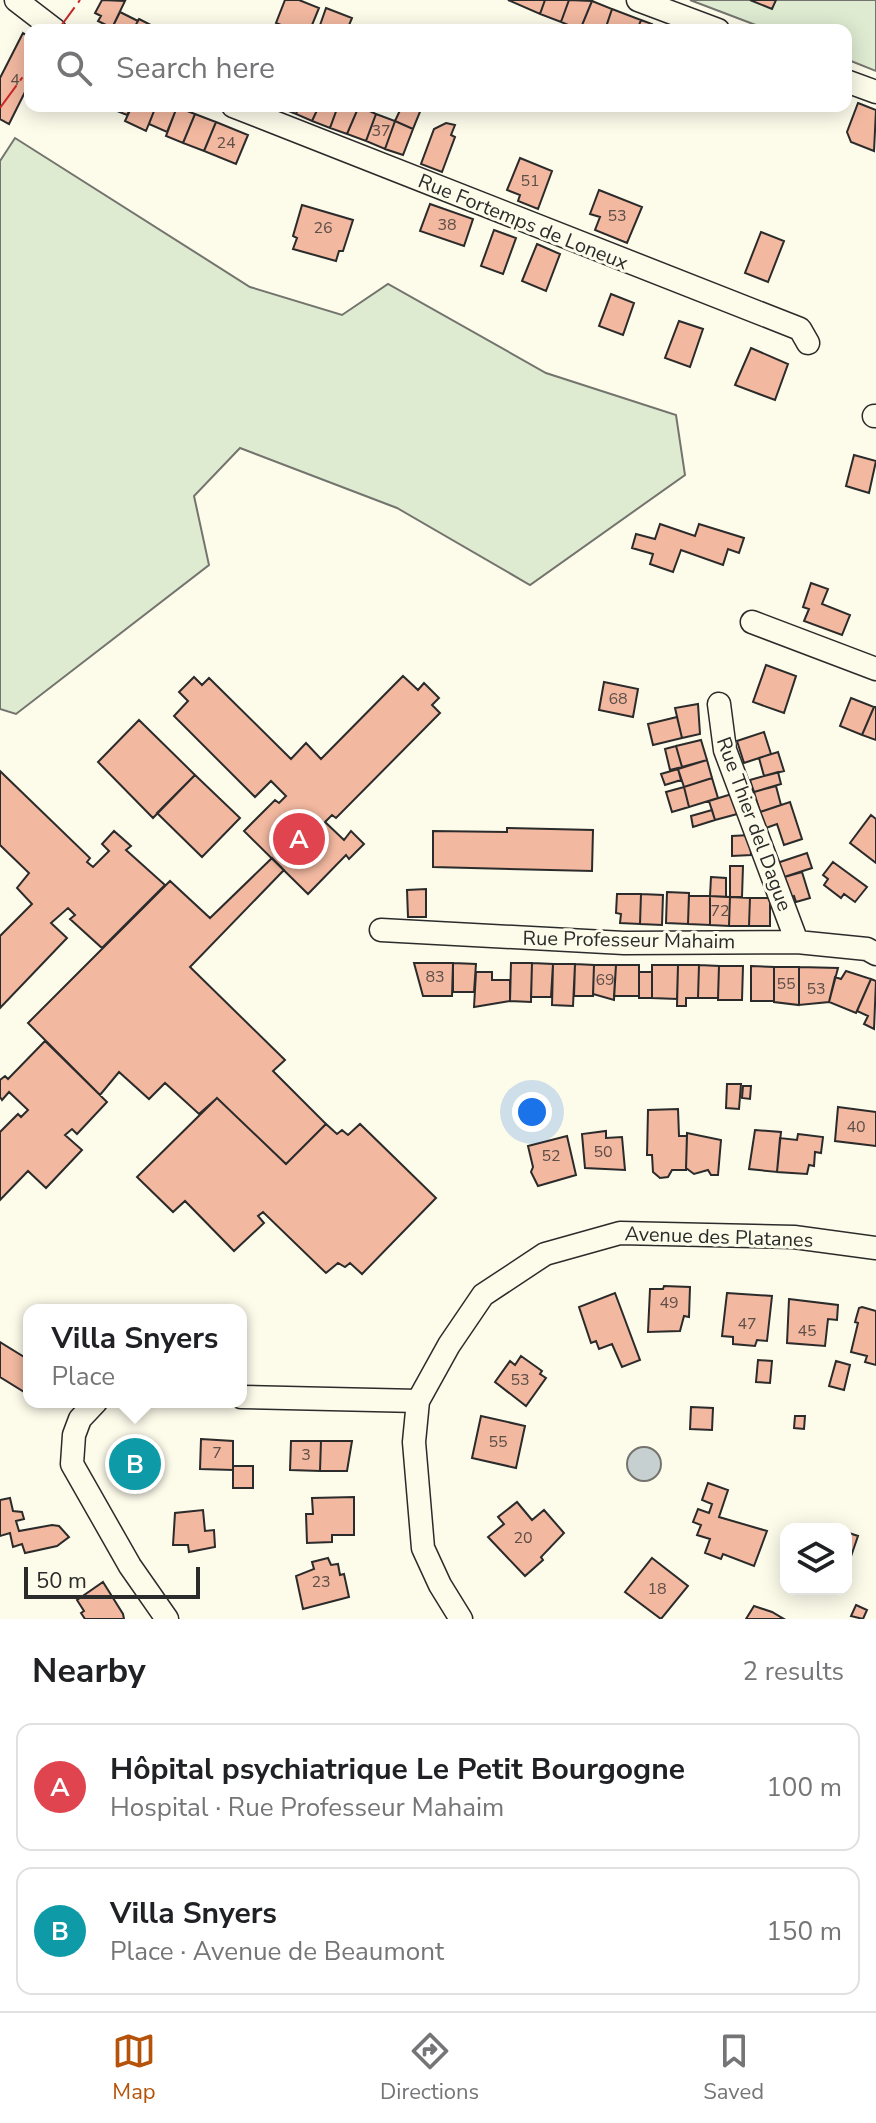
<!DOCTYPE html>
<html lang="en">
<head>
<meta charset="utf-8">
<style>
	body { margin:0; font-family:"Nunito Sans",sans-serif; background:#f2f2f2; color:#202124 }
	.controls { position:absolute; right:24px; bottom:24px; display:grid; overflow:hidden; border-radius:16px; box-shadow:0 4px 20px #0003 }
	.controls button { width:72px; height:72px; display:grid; place-items:center; padding:0; border:0; border-bottom:2px solid #e0e0e0; background:#fff; color:#202124; font:40px sans-serif }
	.scale { position:absolute; left:24px; bottom:20px; width:176px; box-sizing:border-box; padding-left:8px; border:4px solid #2b2b2b; border-top:0; font-size:22px; line-height:28px; white-space:nowrap; color:#2b2b2b; -webkit-text-stroke:6px #fdfbea; paint-order:stroke }
	.you { position:absolute; left:532px; top:1112px; width:28px; height:28px; margin:-20px; border:6px solid #fff; border-radius:50%; background:#1a73e8; box-shadow:0 0 0 12px #1a73e833 }
	.badge { display:grid; place-items:center; width:52px; height:52px; border-radius:50%; background:#b45309; color:#fff; font-size:26px; font-weight:700 }
	.pin { position:absolute; translate:-50% -50%; border:4px solid #fff; box-shadow:0 2px 8px #0006 }
	.popup { position:absolute; left:23px; top:1304px; width:224px; height:104px; box-sizing:border-box; display:grid; place-content:center; border-radius:16px; background:#fff; filter:drop-shadow(0 2px 6px #0005); font-size:26px; white-space:nowrap; color:#757577 }
	.popup b { font-size:30px; color:#202124 }
	.popup::after { content:''; position:absolute; left:50%; top:100%; margin-left:-16px; border:16px solid transparent; border-top-color:#fff }
	.list { margin:0; padding:0; list-style:none }
	h2 { display:flex; justify-content:space-between; align-items:center; height:104px; margin:0; padding:0 32px; font-size:34px }
	h2 small { font-size:26px; font-weight:400; color:#757577 }
	.list li { display:grid; grid-template-columns:52px 1fr auto; gap:24px; align-items:center; box-sizing:border-box; height:128px; margin:0 16px 16px; padding:0 16px; border:2px solid #e0e0e0; border-radius:16px }
	.list b { display:block; font-size:30px; white-space:nowrap }
	.list p { margin:0; font-size:26px; white-space:nowrap; color:#757577 }
	.list em { font-size:26px; font-style:normal; color:#757577 }
	.icon { flex:none; width:44px; height:44px; fill:none; stroke:currentColor; stroke-width:2; stroke-linecap:round; stroke-linejoin:round }
	.map { position:relative; flex:none; width:876px; height:1619px; overflow:hidden }
	.search { position:absolute; background:#fff; box-shadow:0 4px 20px #0003; left:24px; right:24px; top:24px; height:88px; display:flex; align-items:center; gap:20px; box-sizing:border-box; padding:0 28px; border-radius:16px; color:#757577; font-size:30px }
	.sheet { height:392px; background:#fff }
	nav { display:flex; justify-content:space-around; align-items:center; box-sizing:border-box; height:112px; border-top:2px solid #e0e0e0; background:#fff; font-size:22px; color:#757577 }
	nav a { display:grid; justify-items:center; gap:4px }
	nav .on { color:#b45309 }
	.map>svg:first-child { display:block }
	.green { fill:#deebd1; stroke:#74746e; stroke-width:2 }
	.water { fill:#c7d0d0; stroke:#74746e; stroke-width:2 }
	.building { fill:#f2b8a0; stroke:#2b2b2b; stroke-width:2 }
	.lines { fill:none; stroke-linecap:round; stroke-linejoin:round }
	.minor-casing { stroke:#2b2b2b; stroke-width:25 }
	.minor { stroke:#fdfbea; stroke-width:22 }
	.power { stroke:#c62828; stroke-width:2; stroke-dasharray:28 6 4 6; stroke-linecap:butt }
	.labels { text-anchor:middle; dominant-baseline:central; stroke-width:6; stroke-linejoin:round; paint-order:stroke }
	.number-label { font-size:16px; fill:#5d4e48 }
	.street-label { font-size:20px; fill:#2b2b2b; stroke:#fdfbea }
</style>
</head>
<body>
<div class="map">
<svg width="876" height="1619" viewBox="0 0 876 1619">
	<rect width="100%" height="100%" fill="#fdfbea"/>
	<path class="green" d="M 690,0 L 876,0 L 876,71 L 846,59 L 846,30 L 769,30 Z
		M 15,138 L 250,287 L 342,315 L 388,284 L 546,373 L 676,415 L 685,475 L 530,585 L 397,508 L 240,448 L 194,496 L 209,565 L 16,714 L 0,709 L 0,161 Z"/>
	<path class="water" d="M627 1464a17 17 0 1 1 34 0a17 17 0 1 1-34 0Z"/>
	<path class="building" d="M 102,0 L 125,1 L 112,28 L 98,21 L 101,16 L 95,13 Z
		M 285,0 L 299,0 L 319,8 L 310,30 L 293,30 L 276,23 Z
		M 508,0 L 545,0 L 540,14 Z
		M 545,0 L 569,0 L 561,22 L 540,14 Z
		M 569,0 L 592,1 L 580,30 L 561,22 Z
		M 750,0 L 776,0 L 772,9 Z
		M 592,1 L 612,9 L 605,30 L 580,30 Z
		M 326,8 L 352,18 L 347,30 L 319,28 Z
		M 612,9 L 641,20 L 637,30 L 605,30 Z
		M 120,12 L 138,21 L 133,30 L 112,28 Z
		M 139,19 L 157,28 L 157,30 L 133,30 Z
		M 641,20 L 652,24 L 650,30 L 637,30 Z
		M 23,33 L 30,37 L 30,82 L 9,124 L 0,119 L 0,78 Z
		M 858,103 L 876,110 L 874,151 L 851,142 L 847,132 Z
		M 113,106 L 132,106 L 127,115 L 112,109 Z
		M 132,106 L 156,106 L 146,131 L 125,121 Z
		M 156,106 L 177,107 L 167,132 L 149,124 Z
		M 276,106 L 299,106 L 296,114 Z
		M 299,106 L 319,106 L 312,121 L 296,114 Z
		M 319,106 L 338,106 L 330,128 L 312,121 Z
		M 338,106 L 359,106 L 347,134 L 330,128 Z
		M 359,106 L 376,114 L 366,141 L 347,134 Z
		M 402,106 L 422,107 L 413,129 L 395,121 Z
		M 177,107 L 195,114 L 183,143 L 166,136 Z
		M 195,114 L 216,122 L 204,151 L 183,143 Z
		M 376,114 L 395,121 L 385,149 L 366,141 Z
		M 395,121 L 413,129 L 403,155 L 385,149 Z
		M 216,122 L 248,135 L 236,164 L 204,151 Z
		M 446,123 L 455,125 L 451,135 L 455,137 L 442,172 L 421,164 L 434,129 Z
		M 520,158 L 552,171 L 538,209 L 518,201 L 520,195 L 507,190 Z
		M 599,190 L 642,207 L 627,243 L 595,230 L 600,217 L 590,214 Z
		M 430,204 L 473,219 L 464,246 L 420,231 Z
		M 302,205 L 353,220 L 343,251 L 339,251 L 336,261 L 293,249 L 297,238 L 293,236 Z
		M 494,230 L 516,238 L 503,274 L 481,266 Z
		M 761,232 L 784,241 L 768,282 L 745,273 Z
		M 537,244 L 560,254 L 546,291 L 522,281 Z
		M 611,294 L 634,303 L 623,335 L 599,326 Z
		M 679,321 L 703,329 L 690,367 L 665,358 Z
		M 751,348 L 788,364 L 775,400 L 735,385 Z
		M 854,455 L 876,461 L 869,493 L 846,486 Z
		M 660,524 L 695,536 L 699,524 L 744,538 L 739,553 L 728,549 L 723,565 L 681,550 L 673,572 L 650,564 L 653,554 L 632,548 L 636,534 L 655,539 Z
		M 811,583 L 828,589 L 822,604 L 850,615 L 842,635 L 804,621 L 809,609 L 803,607 Z
		M 766,665 L 796,676 L 784,713 L 753,702 Z
		M 403,676 L 418,690 L 424,683 L 439,698 L 432,705 L 440,713 L 336,818 L 332,815 L 325,822 L 344,840 L 351,831 L 364,844 L 349,859 L 346,855 L 308,894 L 244,831 L 275,800 L 279,803 L 286,796 L 271,781 L 255,797 L 174,716 L 188,701 L 179,692 L 194,677 L 202,685 L 209,678 L 291,759 L 306,743 L 321,759 Z
		M 604,682 L 638,689 L 633,717 L 599,710 Z
		M 851,698 L 874,707 L 862,735 L 840,726 Z
		M 698,704 L 700,734 L 682,738 L 675,708 Z
		M 874,707 L 876,707 L 876,740 L 862,735 Z
		M 677,717 L 682,738 L 653,745 L 648,724 Z
		M 139,720 L 195,775 L 153,818 L 98,762 Z
		M 764,732 L 771,754 L 744,763 L 737,741 Z
		M 701,740 L 707,760 L 682,767 L 676,746 Z
		M 676,746 L 682,767 L 670,770 L 665,749 Z
		M 778,752 L 784,771 L 764,776 L 759,758 Z
		M 707,760 L 712,778 L 684,787 L 678,769 Z
		M 678,769 L 681,780 L 665,785 L 661,774 Z
		M 0,771 L 90,858 L 87,862 L 93,867 L 109,851 L 102,844 L 114,831 L 131,846 L 126,850 L 165,885 L 102,948 L 70,919 L 75,915 L 68,908 L 51,923 L 67,938 L 0,1008 L 0,936 L 32,904 L 17,888 L 29,873 L 0,845 Z
		M 778,772 L 781,784 L 754,792 L 750,780 Z
		M 195,775 L 240,818 L 202,857 L 157,813 Z
		M 712,778 L 718,798 L 689,807 L 684,787 Z
		M 776,786 L 781,805 L 760,812 L 754,792 Z
		M 684,787 L 689,807 L 672,812 L 666,792 Z
		M 735,793 L 741,813 L 715,820 L 709,801 Z
		M 790,802 L 802,839 L 784,845 L 777,824 L 766,828 L 760,812 Z
		M 712,810 L 715,820 L 693,827 L 691,816 Z
		M 871,815 L 876,819 L 876,863 L 850,843 Z
		M 507,828 L 593,830 L 592,871 L 433,867 L 433,831 L 507,832 Z
		M 750,835 L 751,855 L 732,856 L 732,836 Z
		M 807,853 L 812,868 L 781,878 L 777,863 Z
		M 272,858 L 284,870 L 190,967 L 285,1060 L 273,1071 L 326,1124 L 286,1164 L 217,1098 L 199,1114 L 165,1083 L 149,1099 L 119,1072 L 100,1095 L 28,1023 L 170,881 L 210,918 Z
		M 833,862 L 867,887 L 855,902 L 844,894 L 841,898 L 824,885 L 828,879 L 823,875 Z
		M 730,866 L 743,866 L 742,897 L 730,897 Z
		M 802,872 L 810,898 L 796,902 L 794,896 L 788,898 L 781,878 Z
		M 711,877 L 726,878 L 726,897 L 710,896 Z
		M 426,889 L 426,917 L 408,917 L 407,890 Z
		M 667,892 L 689,893 L 688,924 L 666,923 Z
		M 617,894 L 641,894 L 640,924 L 620,923 L 621,914 L 616,913 Z
		M 641,894 L 663,895 L 662,925 L 640,924 Z
		M 689,896 L 710,896 L 710,925 L 688,924 Z
		M 710,896 L 730,897 L 729,926 L 710,925 Z
		M 730,897 L 750,898 L 749,926 L 729,926 Z
		M 750,898 L 770,898 L 770,926 L 749,926 Z
		M 414,963 L 453,963 L 452,996 L 423,996 Z
		M 453,963 L 476,964 L 474,992 L 453,992 Z
		M 511,963 L 532,963 L 531,1002 L 510,1001 Z
		M 532,963 L 553,964 L 551,997 L 531,997 Z
		M 553,964 L 575,964 L 573,1006 L 552,1005 Z
		M 575,964 L 594,965 L 593,996 L 574,996 Z
		M 594,965 L 616,965 L 614,1000 L 593,994 Z
		M 616,965 L 639,965 L 639,996 L 614,996 Z
		M 652,965 L 678,965 L 677,999 L 652,998 Z
		M 678,965 L 699,965 L 698,998 L 686,998 L 686,1006 L 677,1006 Z
		M 699,965 L 719,966 L 718,998 L 698,998 Z
		M 719,966 L 743,966 L 742,1000 L 718,1000 Z
		M 751,966 L 774,967 L 774,1001 L 751,1001 Z
		M 774,967 L 799,967 L 799,1005 L 774,1002 Z
		M 799,967 L 838,968 L 829,1002 L 799,1005 Z
		M 846,971 L 871,979 L 856,1013 L 829,1002 L 835,977 L 841,979 Z
		M 476,972 L 492,972 L 492,980 L 510,980 L 510,1001 L 474,1007 Z
		M 639,972 L 652,972 L 652,998 L 639,998 Z
		M 871,979 L 876,981 L 874,1029 L 864,1024 L 868,1016 L 857,1011 Z
		M 45,1041 L 107,1102 L 77,1134 L 72,1129 L 65,1135 L 82,1150 L 46,1188 L 28,1171 L 0,1200 L 0,1132 L 18,1114 L 21,1117 L 28,1110 L 9,1092 L 2,1100 L 0,1097 L 0,1080 L 5,1076 L 8,1079 Z
		M 727,1084 L 741,1084 L 739,1109 L 726,1108 Z
		M 743,1086 L 751,1086 L 750,1099 L 742,1098 Z
		M 217,1098 L 286,1164 L 326,1124 L 337,1134 L 342,1130 L 348,1135 L 360,1124 L 436,1198 L 362,1274 L 350,1263 L 345,1267 L 338,1263 L 326,1273 L 263,1212 L 258,1216 L 264,1223 L 234,1251 L 185,1201 L 173,1212 L 137,1177 Z
		M 838,1107 L 876,1112 L 876,1146 L 835,1141 Z
		M 678,1109 L 679,1136 L 687,1136 L 686,1170 L 672,1170 L 668,1177 L 660,1178 L 653,1172 L 652,1155 L 647,1155 L 648,1110 Z
		M 755,1130 L 781,1132 L 777,1172 L 749,1169 Z
		M 606,1131 L 606,1138 L 622,1137 L 625,1170 L 585,1168 L 582,1134 Z
		M 687,1133 L 721,1140 L 718,1175 L 711,1175 L 708,1170 L 694,1174 L 686,1168 Z
		M 798,1134 L 823,1137 L 821,1153 L 815,1152 L 814,1166 L 809,1165 L 807,1174 L 777,1172 L 780,1138 L 797,1140 Z
		M 567,1136 L 576,1175 L 538,1186 L 531,1172 L 533,1167 L 528,1146 Z
		M 664,1286 L 690,1287 L 689,1317 L 684,1316 L 680,1331 L 648,1332 L 650,1289 L 663,1289 Z
		M 615,1293 L 640,1360 L 622,1367 L 612,1344 L 599,1349 L 596,1341 L 591,1343 L 579,1307 Z
		M 727,1293 L 772,1296 L 767,1341 L 757,1340 L 755,1346 L 733,1344 L 733,1337 L 722,1336 Z
		M 789,1299 L 838,1305 L 837,1320 L 828,1319 L 825,1346 L 787,1343 Z
		M 862,1307 L 876,1311 L 876,1365 L 865,1362 L 867,1356 L 851,1352 L 858,1323 L 855,1322 L 859,1308 Z
		M 0,1342 L 29,1360 L 29,1395 L 0,1377 Z
		M 521,1356 L 542,1371 L 540,1374 L 546,1378 L 526,1406 L 495,1382 L 510,1361 L 515,1365 Z
		M 758,1360 L 772,1361 L 770,1383 L 756,1382 Z
		M 836,1361 L 850,1365 L 844,1390 L 829,1386 Z
		M 691,1407 L 713,1408 L 712,1430 L 690,1429 Z
		M 481,1416 L 525,1426 L 516,1468 L 472,1458 Z
		M 795,1416 L 805,1416 L 804,1429 L 794,1428 Z
		M 131,1438 L 157,1456 L 138,1484 L 121,1472 L 124,1468 L 113,1460 Z
		M 201,1439 L 233,1441 L 233,1470 L 200,1469 Z
		M 291,1441 L 321,1441 L 320,1471 L 290,1470 Z
		M 321,1441 L 352,1441 L 347,1471 L 320,1471 Z
		M 233,1466 L 253,1466 L 253,1488 L 233,1488 Z
		M 708,1483 L 728,1490 L 719,1517 L 767,1531 L 754,1566 L 723,1554 L 721,1559 L 705,1553 L 710,1539 L 697,1535 L 701,1525 L 693,1522 L 698,1509 L 709,1513 L 712,1504 L 702,1500 Z
		M 354,1497 L 354,1535 L 332,1535 L 332,1542 L 307,1543 L 306,1514 L 313,1514 L 312,1498 Z
		M 10,1498 L 13,1511 L 22,1512 L 24,1519 L 16,1521 L 19,1531 L 52,1525 L 59,1526 L 69,1537 L 57,1546 L 25,1553 L 22,1544 L 13,1547 L 10,1533 L 0,1536 L 0,1500 Z
		M 517,1502 L 532,1520 L 544,1510 L 564,1533 L 541,1557 L 543,1560 L 525,1576 L 488,1537 L 504,1524 L 498,1517 Z
		M 203,1510 L 205,1531 L 214,1530 L 215,1547 L 189,1552 L 188,1545 L 173,1545 L 175,1513 Z
		M 846,1532 L 858,1536 L 848,1565 L 846,1565 Z
		M 328,1558 L 331,1565 L 338,1564 L 340,1575 L 344,1574 L 349,1597 L 303,1609 L 296,1576 L 314,1569 L 312,1562 Z
		M 652,1558 L 688,1586 L 661,1619 L 625,1592 Z
		M 103,1582 L 123,1614 L 124,1619 L 85,1619 L 81,1613 L 84,1611 L 77,1600 Z
		M 856,1605 L 867,1610 L 863,1619 L 851,1616 Z
		M 754,1606 L 772,1612 L 784,1619 L 746,1619 Z"/>
	<g class="lines">
		<defs>
			<path id="minor" d="M 16,0 L 55,30
				M 638,0 L 718,30
				M 846,81 L 876,92
				M 233,106 L 800,329 L 808,343
				M 874,416 L 876,416
				M 752,622 L 876,669
				M 719,704 L 725,750 L 797,942
				M 381,930 L 624,943 L 797,942 L 867,949 L 876,954
				M 241,1397 L 418,1401
				M 96,1402 L 80,1419 L 74,1435 L 72,1464 L 130,1566 L 167,1619
				M 461,1619 L 440,1585 L 423,1548 L 414,1442 L 418,1401 L 449,1345 L 483,1295 L 545,1254 L 620,1233 L 794,1237 L 876,1248"/>
		</defs>
		<use href="#minor" class="minor-casing"/>
		<use href="#minor" class="minor"/>
		<path class="power" d="M 58,30 L 80,0
			M 0,108 L 30,67"/>
	</g>
	<g class="labels">
		<g class="number-label">
			<text x="15" y="80">4</text>
			<text x="381" y="131">37</text>
			<text x="226" y="143">24</text>
			<text x="530" y="181">51</text>
			<text x="617" y="216">53</text>
			<text x="447" y="225">38</text>
			<text x="323" y="228">26</text>
			<text x="618" y="699">68</text>
			<text x="720" y="911">72</text>
			<text x="435" y="977">83</text>
			<text x="605" y="980">69</text>
			<text x="786" y="984">55</text>
			<text x="816" y="989">53</text>
			<text x="856" y="1127">40</text>
			<text x="603" y="1152">50</text>
			<text x="551" y="1156">52</text>
			<text x="669" y="1303">49</text>
			<text x="747" y="1324">47</text>
			<text x="807" y="1331">45</text>
			<text x="520" y="1380">53</text>
			<text x="498" y="1442">55</text>
			<text x="217" y="1453">7</text>
			<text x="306" y="1455">3</text>
			<text x="523" y="1538">20</text>
			<text x="321" y="1582">23</text>
			<text x="657" y="1589">18</text>
		</g>
		<g class="street-label">
			<text transform="translate(523 222) rotate(22)">Rue Fortemps de Loneux</text>
			<text transform="translate(754 824) rotate(70)">Rue Thier del Dague</text>
			<text transform="translate(629 940) rotate(1)">Rue Professeur Mahaim</text>
			<text transform="translate(719 1237) rotate(2)">Avenue des Platanes</text>
		</g>
	</g>
</svg>
<div class="controls">
<button><svg class="icon" aria-label="layers" viewBox="0 0 24 24"><path d="M12 4l9 5-9 5-9-5zM3 14l9 5 9-5"/></svg></button>
</div>
<div class="scale">50 m</div>
<div class="you"></div>
<div class="pin badge" style="left:299px;top:839px;background:#e0444e">A</div>
<div class="pin badge" style="left:135px;top:1464px;background:#0f9aa8">B</div>
<div class="popup"><b>Villa Snyers</b>Place</div>
<div class="search"><svg class="icon" aria-label="search" viewBox="0 0 24 24"><circle cx="10" cy="10" r="6"/><path d="M15 15l6 6"/></svg>Search here</div>
</div>
<section class="sheet">
<h2>Nearby<small>2 results</small></h2>
<ul class="list">
<li><span class="badge" style="background:#e0444e">A</span><div><b>Hôpital psychiatrique Le Petit Bourgogne</b><p>Hospital · Rue Professeur Mahaim</p></div><em>100 m</em></li>
<li><span class="badge" style="background:#0f9aa8">B</span><div><b>Villa Snyers</b><p>Place · Avenue de Beaumont</p></div><em>150 m</em></li>
</ul>
</section>
<nav>
<a class="on"><svg class="icon" aria-label="map" viewBox="0 0 24 24"><path d="M3 6l6-2 6 2 6-2v14l-6 2-6-2-6 2zM9 4v14M15 6v14"/></svg>Map</a>
<a><svg class="icon" aria-label="directions" viewBox="0 0 24 24"><path d="M12 3l9 9-9 9-9-9zM9 14v-3h6M13 9l2 2-2 2"/></svg>Directions</a>
<a><svg class="icon" aria-label="saved" viewBox="0 0 24 24"><path d="M7 4h10v16l-5-4-5 4z"/></svg>Saved</a>
</nav>
</body>
</html>
